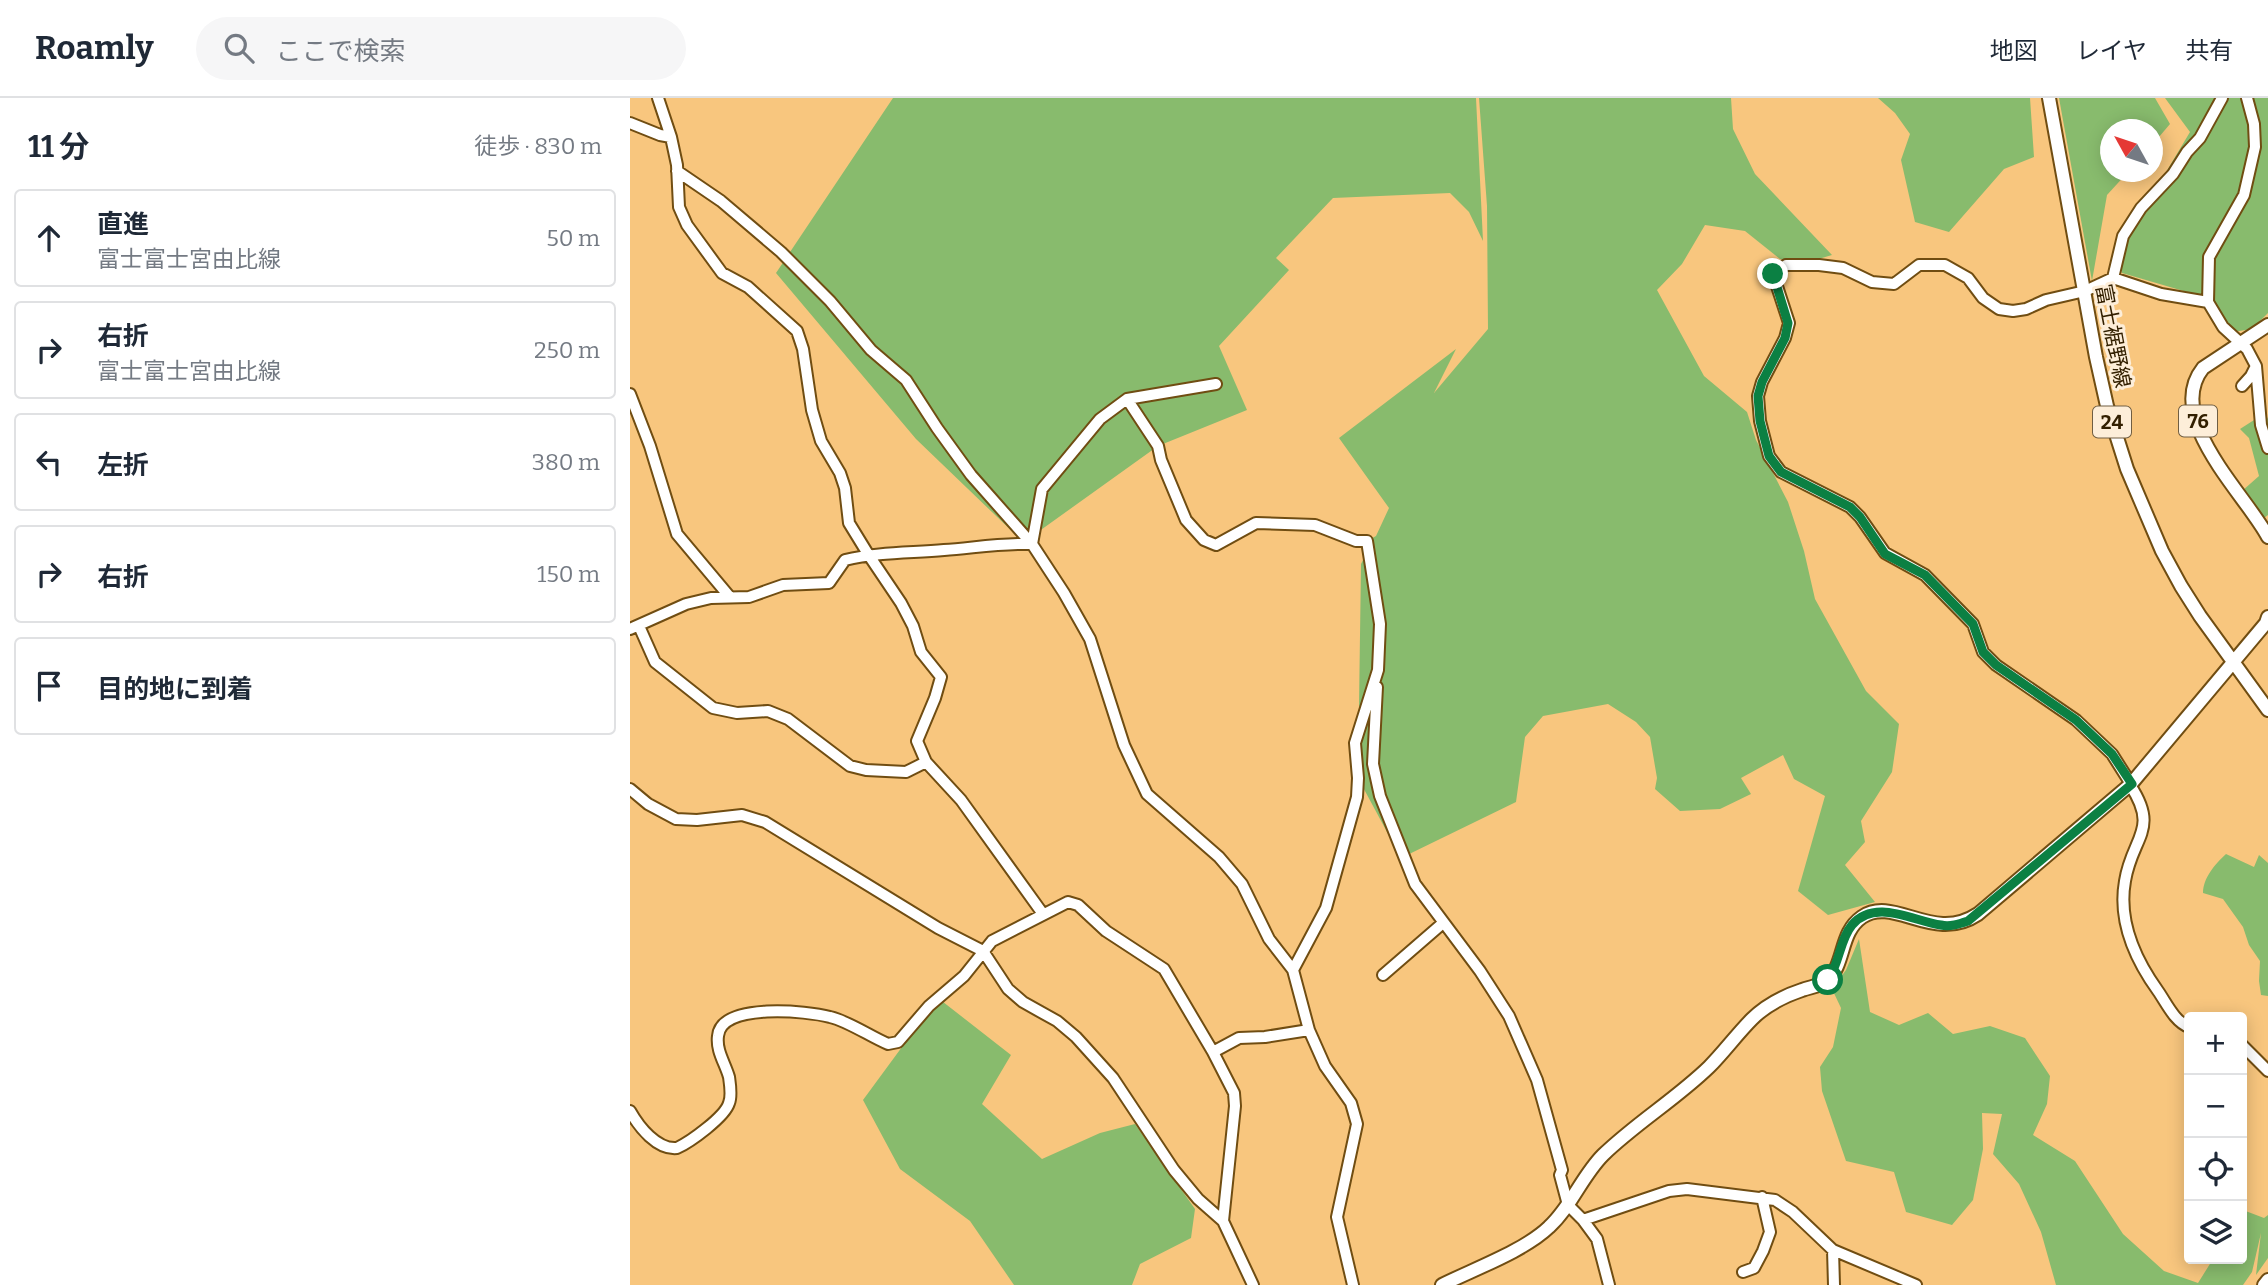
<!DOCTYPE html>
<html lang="ja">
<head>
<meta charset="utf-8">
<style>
	body { margin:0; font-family:Bitter,"Noto Sans JP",serif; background:#f6f6f7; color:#1f2937 }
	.controls { position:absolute; right:21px; bottom:21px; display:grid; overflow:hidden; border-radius:7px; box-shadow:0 4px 18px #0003 }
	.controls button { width:63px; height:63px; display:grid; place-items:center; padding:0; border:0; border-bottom:2px solid #e0e1e3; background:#fff; color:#1f2937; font:35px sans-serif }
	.compass { position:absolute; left:1470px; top:21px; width:63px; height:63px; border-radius:50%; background:#fff; box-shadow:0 4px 18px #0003; rotate:310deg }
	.stop { position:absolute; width:21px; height:21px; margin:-16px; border:5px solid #0b8043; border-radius:50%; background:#fff }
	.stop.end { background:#0b8043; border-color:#fff; box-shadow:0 2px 7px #0008 }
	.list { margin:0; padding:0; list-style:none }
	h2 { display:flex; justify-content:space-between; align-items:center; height:91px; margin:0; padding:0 28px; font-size:30px }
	h2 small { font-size:23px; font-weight:400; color:#747a83 }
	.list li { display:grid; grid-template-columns:46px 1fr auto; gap:21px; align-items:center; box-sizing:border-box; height:98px; margin:0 14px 14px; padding:0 14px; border:2px solid #e0e1e3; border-radius:7px }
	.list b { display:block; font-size:26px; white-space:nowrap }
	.list p { margin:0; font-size:23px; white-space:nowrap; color:#747a83 }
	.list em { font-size:23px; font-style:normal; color:#747a83 }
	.icon { flex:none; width:38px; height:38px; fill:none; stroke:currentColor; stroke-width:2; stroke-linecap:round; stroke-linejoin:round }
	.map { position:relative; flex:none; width:1638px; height:1187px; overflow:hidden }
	header { display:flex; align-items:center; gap:42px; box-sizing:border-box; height:98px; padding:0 35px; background:#fff; border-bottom:2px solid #e0e1e3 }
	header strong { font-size:33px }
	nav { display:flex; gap:38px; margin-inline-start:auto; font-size:24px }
	.search { width:490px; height:63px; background:#f6f6f7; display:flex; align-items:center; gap:18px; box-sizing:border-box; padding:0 24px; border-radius:38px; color:#747a83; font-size:26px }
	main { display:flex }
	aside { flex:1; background:#fff }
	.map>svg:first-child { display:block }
	.green { fill:#88bb6d }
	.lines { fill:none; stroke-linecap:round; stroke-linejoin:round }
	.minor-casing { stroke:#704d12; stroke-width:14 }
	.major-casing { stroke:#704d12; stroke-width:16 }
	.minor { stroke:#fff; stroke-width:10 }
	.major { stroke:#fff; stroke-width:12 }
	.route { stroke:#0b8043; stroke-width:9 }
	.labels { text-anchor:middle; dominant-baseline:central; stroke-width:6; stroke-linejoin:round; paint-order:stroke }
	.shield { fill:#fdeed9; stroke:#705e42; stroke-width:2 }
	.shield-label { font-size:19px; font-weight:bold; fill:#332001 }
	.street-label { font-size:21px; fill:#332001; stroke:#fdeed9 }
</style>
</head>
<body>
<header>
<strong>Roamly</strong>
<div class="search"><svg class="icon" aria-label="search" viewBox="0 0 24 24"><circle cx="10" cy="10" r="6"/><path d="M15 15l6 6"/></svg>ここで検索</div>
<nav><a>地図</a><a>レイヤ</a><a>共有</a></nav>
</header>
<main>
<aside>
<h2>11 分<small>徒歩 · 830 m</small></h2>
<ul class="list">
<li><svg class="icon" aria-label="ahead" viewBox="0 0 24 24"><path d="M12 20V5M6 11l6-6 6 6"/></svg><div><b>直進</b><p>富士富士宮由比線</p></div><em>50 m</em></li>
<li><svg class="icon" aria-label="right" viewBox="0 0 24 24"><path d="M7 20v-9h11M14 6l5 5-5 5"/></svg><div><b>右折</b><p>富士富士宮由比線</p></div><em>250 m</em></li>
<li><svg class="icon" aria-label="left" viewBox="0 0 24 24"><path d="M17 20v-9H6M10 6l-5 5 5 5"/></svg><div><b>左折</b></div><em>380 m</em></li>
<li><svg class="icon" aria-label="right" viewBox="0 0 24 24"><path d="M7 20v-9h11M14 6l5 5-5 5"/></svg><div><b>右折</b></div><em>150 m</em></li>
<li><svg class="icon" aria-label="arrive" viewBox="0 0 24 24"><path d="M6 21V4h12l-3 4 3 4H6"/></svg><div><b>目的地に到着</b></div></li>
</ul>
</aside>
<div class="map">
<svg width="1638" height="1187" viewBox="0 0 1638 1187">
	<rect width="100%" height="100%" fill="#f8c67e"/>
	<path class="green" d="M 263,0 L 846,0 L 853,143 L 839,114 L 820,95 L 703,100 L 646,160 L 659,172 L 589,248 L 617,312 L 528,348 L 408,434 L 402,446 L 388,439 L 286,341 L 146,175 Z
		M 849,0 L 1101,0 L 1103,31 L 1125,76 L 1202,157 L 1175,165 L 1150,161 L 1115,133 L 1075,127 L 1052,166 L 1027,192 L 1074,278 L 1117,314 L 1126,342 L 1158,404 L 1174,453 L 1185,501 L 1236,593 L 1269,626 L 1262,674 L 1231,723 L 1235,744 L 1215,767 L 1245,804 L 1198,817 L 1168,793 L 1195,698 L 1164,681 L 1153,657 L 1111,680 L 1121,696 L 1090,711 L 1050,713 L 1025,691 L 1027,680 L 1020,639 L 1006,624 L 978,606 L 913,618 L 895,639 L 886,704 L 771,760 L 728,680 L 731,466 L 737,454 L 737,443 L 746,438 L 759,410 L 709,340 L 826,251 L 804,295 L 858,231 L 857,108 Z
		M 1248,0 L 1400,0 L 1404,59 L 1374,71 L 1319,134 L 1285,124 L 1271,62 L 1280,36 L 1265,15 Z
		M 1429,0 L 1525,0 L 1540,26 L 1523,46 L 1522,32 L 1480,32 L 1480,74 L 1498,74 L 1477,97 L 1462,183 Z
		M 1535,0 L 1638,0 L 1638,215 L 1622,231 L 1603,234 L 1581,201 L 1492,175 L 1489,164 L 1502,131 L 1560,34 Z
		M 1635,315 L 1638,321 L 1638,417 L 1634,420 L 1612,393 L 1629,378 L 1619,340 L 1610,331 Z
		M 1596,756 L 1624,769 L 1629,757 L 1638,765 L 1638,898 L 1631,897 L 1629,883 L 1630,863 L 1619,847 L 1613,829 L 1593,801 L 1573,795 C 1573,780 1585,766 1596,756 Z
		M 1229,841 L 1240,914 L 1269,927 L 1298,915 L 1323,936 L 1360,928 L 1395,940 L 1420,978 L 1417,1006 L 1403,1037 L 1445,1063 L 1493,1136 L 1534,1173 L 1568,1185 L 1583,1161 L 1612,1161 L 1613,1112 L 1634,1120 L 1638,1117 L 1638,1160 L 1626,1177 L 1631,1135 L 1622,1174 L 1613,1187 L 1426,1187 L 1411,1134 L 1389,1086 L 1363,1056 L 1372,1016 L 1352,1015 L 1353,1051 L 1343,1102 L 1322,1127 L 1276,1114 L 1264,1074 L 1216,1063 L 1192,993 L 1190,969 L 1203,949 L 1211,910 L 1202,891 L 1216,872 Z
		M 308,900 L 381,957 L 352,1006 L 412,1061 L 470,1035 L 505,1026 L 565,1111 L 561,1140 L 510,1166 L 502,1187 L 384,1187 L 340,1123 L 270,1071 L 233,1002 Z"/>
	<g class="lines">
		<defs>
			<path id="minor" d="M 28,0 L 41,39 L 47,67 L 49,109 L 57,127 L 92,175 L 118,189 L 167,233 L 173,251 L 182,312 L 191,343 L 210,375 L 215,390 L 219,425 L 238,456 L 271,505 L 283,528 L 291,554 L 311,579 L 305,600 L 287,643 L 296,664 L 331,702 L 413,816
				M 0,25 L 30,37 L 41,39
				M 47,73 L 91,103 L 151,154 L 200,203 L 241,252 L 276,282 L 307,330 L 341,377 L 402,446 L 434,495 L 460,541 L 494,647 L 517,696 L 589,759 L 612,786 L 639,841 L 663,872 L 679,932 L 695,968 L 721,1005 L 727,1026 L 707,1119 L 723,1187
				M 1483,180 L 1493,138 L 1511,110 L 1543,76 L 1557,54 L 1570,40 L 1592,0
				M 1578,204 L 1579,159 L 1614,97 L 1625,49 L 1624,26 L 1617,0
				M 1612,288 L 1621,278 L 1626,268
				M 0,296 L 20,348 L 47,436 L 99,498
				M 497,301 L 528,348 L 531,362 L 556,422 L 574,442 L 586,447 L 626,425 L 685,427 L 726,443 L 737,443 L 750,526 L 748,572 L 725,645 L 728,680 L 727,699 L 696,810 L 663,872
				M 402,446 L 412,391 L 470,321 L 497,301 L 586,286
				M 9,528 L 25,564 L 83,610 L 107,615 L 138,613 L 158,621 L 220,668 L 236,672 L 276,674 L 296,664
				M 0,531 L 56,506 L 81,500 L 119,499 L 153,487 L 199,485 L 215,462 C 248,454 281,455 314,452 C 343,450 372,445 402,446
				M 747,589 L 743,666 L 750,698 L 785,786 L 850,873 L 879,918 L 907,982 L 932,1072 L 930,1077 L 938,1107 L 953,1122 L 967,1141 L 979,1187
				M 1501,686 L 1482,656 L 1446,622 L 1366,567 L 1353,554 L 1343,526 L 1295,477 L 1255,455 L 1230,419 L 1220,409 L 1151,374 L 1139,358 L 1130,323 L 1128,298 L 1132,284 L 1155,240 L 1159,225 L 1143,176 L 1156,167 L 1189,167 L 1213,170 L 1242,184 L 1264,186 L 1289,167 L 1315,167 L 1338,180 L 1353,200 L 1369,211 L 1383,213 L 1396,211 L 1416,202 L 1455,193 L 1483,180 L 1531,196 L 1578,204 L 1593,229 L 1617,251 L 1626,268 L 1631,327 L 1638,350
				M 1500,687 C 1530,732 1502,739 1495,783 C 1488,822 1505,861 1528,893 C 1537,906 1545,924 1559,929
				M 0,691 L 18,706 L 46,721 L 67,722 L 112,717 L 135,724 L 308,830 L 353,853 L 378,891 L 393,904 L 427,923 L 446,939 L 483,980 L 544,1072 L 568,1101 L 593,1123 L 623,1187
				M 753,877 L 813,825
				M 1612,947 L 1638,973
				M 583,954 L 609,940 L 635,939 L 679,932
				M 0,1013 C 9,1029 27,1052 47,1050 C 60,1044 95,1019 99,1005 C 102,998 100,986 99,979 C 95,965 86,953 88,938 C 91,904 178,913 200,919 C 218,923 241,939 258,946 L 268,944 L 299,908 L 334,878 L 362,843 L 438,804 L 448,807 L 476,833 L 534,871 L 583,954 L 604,995 L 605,1008 L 593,1123
				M 953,1122 L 1039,1093 L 1057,1091 L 1145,1102 L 1163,1114 L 1203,1152 L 1286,1187
				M 1203,1152 L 1204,1187
				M 1113,1174 L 1124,1170 L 1133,1153 L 1140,1134 L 1132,1099"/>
			<path id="major" d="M 1419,0 L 1466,259 L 1477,308 L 1497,371 L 1532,453 L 1551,488 L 1570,518 L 1638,612
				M 1638,227 L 1573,270 C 1533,320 1616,397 1638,439
				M 812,1187 C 844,1171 894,1153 919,1129 C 941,1109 952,1078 973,1057 C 1006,1025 1046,1001 1079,969 C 1094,954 1107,936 1122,921 C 1135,908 1154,898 1172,892 C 1180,889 1190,888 1197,883 C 1216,865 1209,835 1232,819 C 1264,797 1303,846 1348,816 L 1501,686 L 1636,525 L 1638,519
				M 1634,1187 L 1638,1182"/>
		</defs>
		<use href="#minor" class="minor-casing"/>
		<use href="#major" class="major-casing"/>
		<use href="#minor" class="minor"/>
		<use href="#major" class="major"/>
	</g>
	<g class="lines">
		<path class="route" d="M 1143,176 L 1158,225 L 1155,240 L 1132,284 L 1128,298 L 1130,323 L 1139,358 L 1151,374 L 1220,409 L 1230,419 L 1255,456 L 1295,477 L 1343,526 L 1353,554 L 1366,567 L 1446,622 L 1482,656 L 1502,686 L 1338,823 C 1329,826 1320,829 1311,827 C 1283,823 1245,800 1222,827 C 1210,841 1210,864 1198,882"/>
	</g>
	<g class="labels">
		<g class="shield">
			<rect x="1549" y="307.5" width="38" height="31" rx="5"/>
			<rect x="1463" y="308.5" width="38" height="31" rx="5"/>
		</g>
		<g class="shield-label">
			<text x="1568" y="323">76</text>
			<text x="1482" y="324">24</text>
		</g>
		<g class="street-label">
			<text transform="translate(1483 238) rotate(79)">富士裾野線</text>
		</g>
	</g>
</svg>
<div class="controls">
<button>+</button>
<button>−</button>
<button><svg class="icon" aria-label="locate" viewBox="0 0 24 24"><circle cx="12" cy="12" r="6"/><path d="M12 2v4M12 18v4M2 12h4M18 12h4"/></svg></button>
<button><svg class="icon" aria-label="layers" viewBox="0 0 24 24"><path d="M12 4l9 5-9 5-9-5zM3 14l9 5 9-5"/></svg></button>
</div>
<svg class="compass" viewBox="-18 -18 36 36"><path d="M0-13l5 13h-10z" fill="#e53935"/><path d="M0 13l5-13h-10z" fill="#747a83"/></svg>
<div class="stop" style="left:1198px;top:882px"></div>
<div class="stop end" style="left:1143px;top:176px"></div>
</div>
</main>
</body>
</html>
